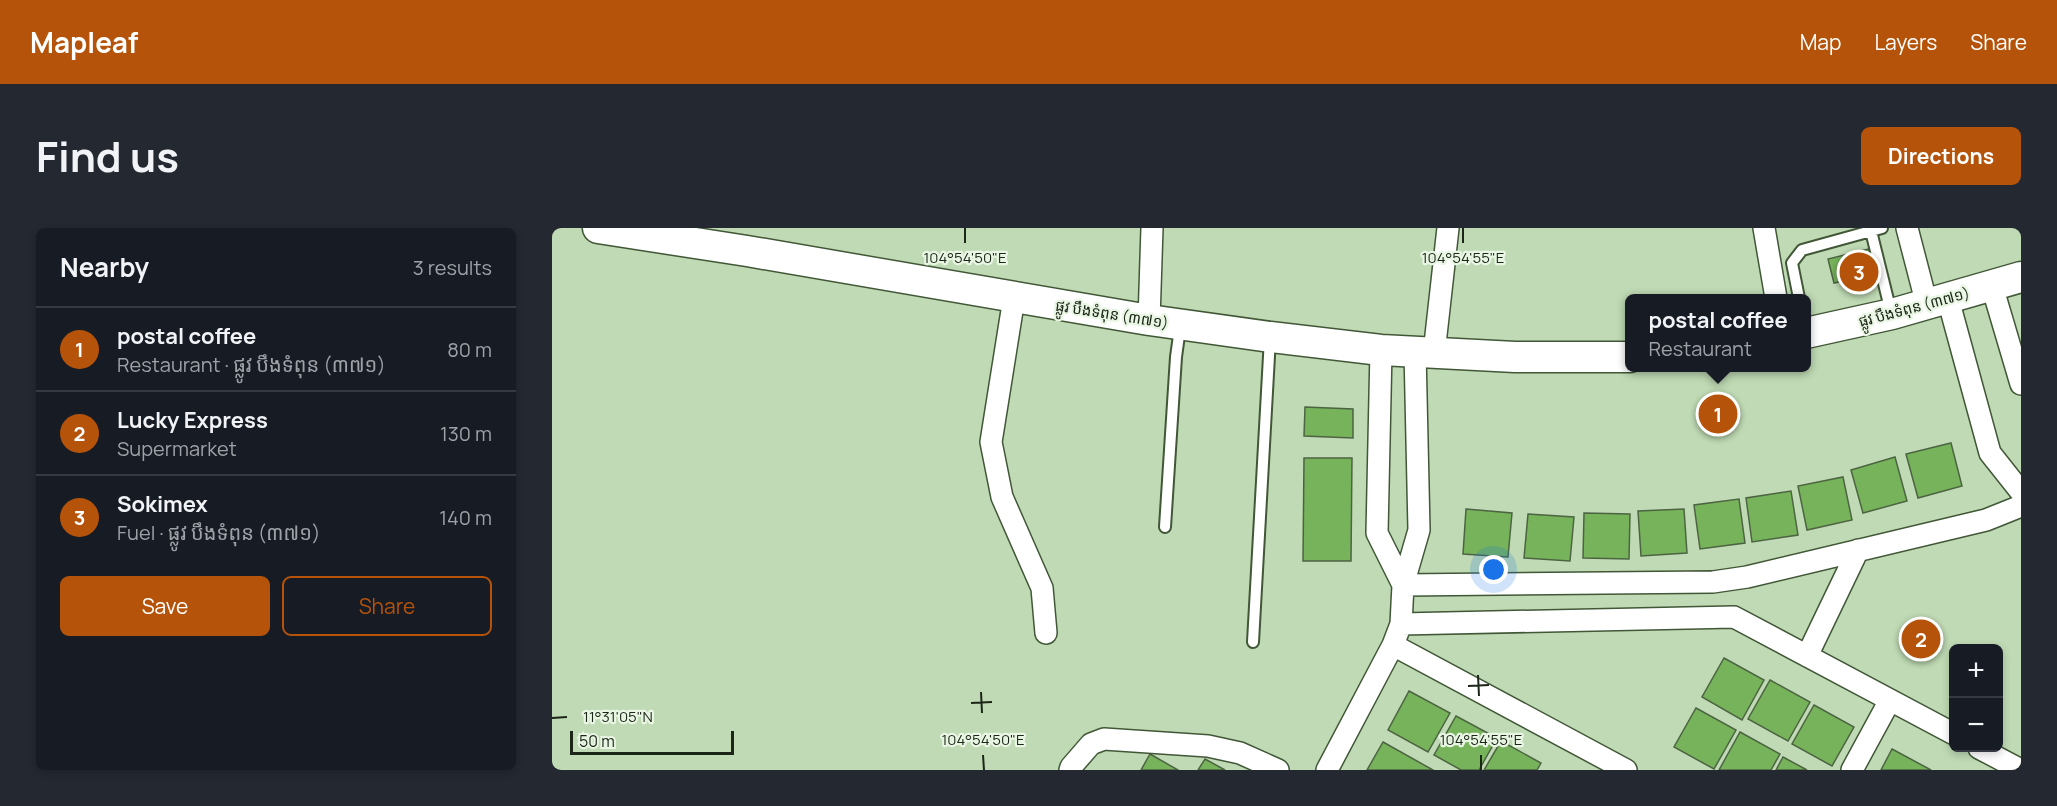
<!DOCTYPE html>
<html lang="en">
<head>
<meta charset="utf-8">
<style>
	body { margin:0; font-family:Manrope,"Noto Sans Khmer",sans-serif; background:#242831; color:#f1f3f6 }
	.controls { position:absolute; right:18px; bottom:18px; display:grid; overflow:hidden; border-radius:9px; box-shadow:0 3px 9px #0003 }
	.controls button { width:54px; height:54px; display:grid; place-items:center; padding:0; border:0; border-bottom:2px solid #363941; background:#171b24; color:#f1f3f6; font:30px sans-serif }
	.scale { position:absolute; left:18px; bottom:15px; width:164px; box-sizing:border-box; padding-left:6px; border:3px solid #1c2618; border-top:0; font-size:16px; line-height:21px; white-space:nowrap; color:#1c2618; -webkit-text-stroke:4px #e8f6e3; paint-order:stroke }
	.you { position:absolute; left:942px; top:342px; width:21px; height:21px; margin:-15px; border:4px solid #fff; border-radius:50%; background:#1a73e8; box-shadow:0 0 0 9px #1a73e833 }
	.badge { display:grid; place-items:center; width:39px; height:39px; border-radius:50%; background:#b45309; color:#fff; font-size:20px; font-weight:700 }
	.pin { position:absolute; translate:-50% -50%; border:3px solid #fff; box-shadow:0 2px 6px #0006 }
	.popup { position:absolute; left:1073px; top:66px; width:186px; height:78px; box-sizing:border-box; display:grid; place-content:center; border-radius:9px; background:#171b24; filter:drop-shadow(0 2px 4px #0005); font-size:20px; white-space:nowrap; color:#9ea1a6 }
	.popup b { font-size:22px; color:#f1f3f6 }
	.popup::after { content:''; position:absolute; left:50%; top:100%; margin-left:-12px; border:12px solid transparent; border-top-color:#171b24 }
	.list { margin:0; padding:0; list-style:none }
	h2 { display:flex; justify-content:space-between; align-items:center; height:78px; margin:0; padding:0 24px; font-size:26px }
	h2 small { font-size:20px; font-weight:400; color:#9ea1a6 }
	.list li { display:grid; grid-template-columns:39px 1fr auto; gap:18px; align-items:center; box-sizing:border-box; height:84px; padding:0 24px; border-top:2px solid #363941 }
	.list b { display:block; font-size:22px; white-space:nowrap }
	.list p { margin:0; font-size:20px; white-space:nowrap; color:#9ea1a6 }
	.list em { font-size:20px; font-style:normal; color:#9ea1a6 }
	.actions { display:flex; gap:12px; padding:18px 24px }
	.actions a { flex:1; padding:14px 0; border:2px solid #b45309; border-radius:9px; text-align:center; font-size:21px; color:#b45309 }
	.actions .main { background:#b45309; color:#fff }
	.map { position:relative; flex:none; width:1469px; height:542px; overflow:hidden; border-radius:9px }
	header { display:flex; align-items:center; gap:36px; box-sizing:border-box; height:84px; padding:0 30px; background:#b45309; color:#fff }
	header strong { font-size:28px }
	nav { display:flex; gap:33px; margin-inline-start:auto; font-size:21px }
	.intro { display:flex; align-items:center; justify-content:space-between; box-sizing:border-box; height:144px; padding:0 36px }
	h1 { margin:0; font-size:42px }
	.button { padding:15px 27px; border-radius:9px; background:#b45309; color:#fff; font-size:21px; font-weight:700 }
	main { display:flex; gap:36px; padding:0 36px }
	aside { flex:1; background:#171b24; border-radius:9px; box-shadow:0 3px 9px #0003 }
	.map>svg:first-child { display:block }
	.building { fill:#76b35a; stroke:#4d6443; stroke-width:1.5 }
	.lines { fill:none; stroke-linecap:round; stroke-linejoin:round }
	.lane-casing { stroke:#415737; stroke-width:14 }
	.street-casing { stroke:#415737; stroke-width:24 }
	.secondary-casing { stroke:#415737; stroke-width:33 }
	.lane { stroke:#fff; stroke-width:10 }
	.street { stroke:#fff; stroke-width:21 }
	.secondary { stroke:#fff; stroke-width:30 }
	.ticks { fill:none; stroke:#1c2618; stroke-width:2 }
	.labels { text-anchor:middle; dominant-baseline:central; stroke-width:4.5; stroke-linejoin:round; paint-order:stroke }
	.street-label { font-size:15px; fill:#1c2618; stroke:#e8f6e3 }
	.ticks-label { font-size:15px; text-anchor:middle; fill:#1c2618; stroke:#e8f6e3; stroke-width:4.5; stroke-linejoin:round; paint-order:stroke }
</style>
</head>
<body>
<header>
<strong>Mapleaf</strong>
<nav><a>Map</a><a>Layers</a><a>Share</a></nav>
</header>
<div class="intro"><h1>Find us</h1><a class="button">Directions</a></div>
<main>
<aside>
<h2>Nearby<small>3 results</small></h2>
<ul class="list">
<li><span class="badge">1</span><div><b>postal coffee</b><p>Restaurant · ផ្លូវ បឹងទំពុន (៣៧១)</p></div><em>80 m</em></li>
<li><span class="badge">2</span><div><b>Lucky Express</b><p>Supermarket</p></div><em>130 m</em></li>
<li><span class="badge">3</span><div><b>Sokimex</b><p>Fuel · ផ្លូវ បឹងទំពុន (៣៧១)</p></div><em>140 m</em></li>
</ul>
<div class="actions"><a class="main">Save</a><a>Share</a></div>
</aside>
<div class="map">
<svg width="1469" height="542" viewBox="0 0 1469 542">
	<rect width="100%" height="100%" fill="#bfdab4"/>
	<path class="building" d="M 1317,21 L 1323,46 L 1282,55 L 1276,31 Z
		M 753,179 L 801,181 L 801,210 L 752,208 Z
		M 1399,215 L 1410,258 L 1366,270 L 1354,226 Z
		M 1343,229 L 1355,273 L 1311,285 L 1299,242 Z
		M 752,230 L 800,230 L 799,333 L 751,333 Z
		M 1291,249 L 1300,292 L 1255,302 L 1246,258 Z
		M 1239,263 L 1246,307 L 1200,314 L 1194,270 Z
		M 1187,271 L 1193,315 L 1148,321 L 1142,277 Z
		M 914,281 L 960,285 L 956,329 L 911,326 Z
		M 1132,281 L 1135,325 L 1089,328 L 1086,283 Z
		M 1032,285 L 1078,286 L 1077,331 L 1031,330 Z
		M 976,286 L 1022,289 L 1018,333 L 972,330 Z
		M 1172,430 L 1212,452 L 1190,492 L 1150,469 Z
		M 1218,452 L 1258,474 L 1236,513 L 1196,491 Z
		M 857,463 L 898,485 L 876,524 L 836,502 Z
		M 1262,477 L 1302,499 L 1280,538 L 1240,516 Z
		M 1144,480 L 1184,502 L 1162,541 L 1122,519 Z
		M 904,488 L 945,510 L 927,542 L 909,542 L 882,527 Z
		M 1188,504 L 1228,526 L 1219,542 L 1167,542 Z
		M 949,513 L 989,535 L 985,542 L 932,542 Z
		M 831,514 L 881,542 L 815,542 Z
		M 1340,521 L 1379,542 L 1329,542 Z
		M 598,526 L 626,542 L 589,542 Z
		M 1231,529 L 1255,542 L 1224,542 Z
		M 653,531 L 673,542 L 646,542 Z"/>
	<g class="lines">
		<defs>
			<path id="lane" d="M 1319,3 L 1339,84
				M 1247,70 L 1240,35 L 1250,22 L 1330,0
				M 613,299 L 624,129 L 628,100
				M 701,414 L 718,110"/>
			<path id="street" d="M 1212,0 L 1224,70
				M 1355,0 L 1375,77
				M 1440,58 L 1469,156
				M 462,70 L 439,214 L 450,269 L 490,360 L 494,405
				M 1396,71 L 1438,225 L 1469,264
				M 597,92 L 600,0
				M 829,122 L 825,305 L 851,357
				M 882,125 L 896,0
				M 851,357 L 1161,354 L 1195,349 L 1434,292 L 1469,278
				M 849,396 L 1182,389 L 1402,506
				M 841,417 L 1074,542
				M 1255,428 L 1306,322
				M 1427,520 L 1469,542
				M 518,542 L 519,539 L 539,516 L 552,511 L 656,518 L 688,525 L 726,542
				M 775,542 L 841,417 L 849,396 L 851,357 L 867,302 L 863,123
				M 1300,542 L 1338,472"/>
			<path id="secondary" d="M 46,0 L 195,23 L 597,92 L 718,109 L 829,122 L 963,129 L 1078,129
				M 1254,105 L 1340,86 L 1469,49"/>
		</defs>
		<use href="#lane" class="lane-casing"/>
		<use href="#street" class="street-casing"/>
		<use href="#secondary" class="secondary-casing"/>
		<use href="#lane" class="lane"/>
		<use href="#street" class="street"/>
		<use href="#secondary" class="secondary"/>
	</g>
	<path class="ticks" d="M 413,0 L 413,15M 911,0 L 911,15M 926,447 L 927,468M 916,458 L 937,457M 429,464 L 430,485M 419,475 L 440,474M 0,490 L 15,489M 431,527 L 432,542M 929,527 L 929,542"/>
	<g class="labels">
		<g class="street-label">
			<text transform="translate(1362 79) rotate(-15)">ផ្លូវ បឹងទំពុន (៣៧១)</text>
			<text transform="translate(560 86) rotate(9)">ផ្លូវ បឹងទំពុន (៣៧១)</text>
		</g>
	</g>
	<g class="ticks-label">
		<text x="413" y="35">104°54'50"E</text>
		<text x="911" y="35">104°54'55"E</text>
		<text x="66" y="494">11°31'05"N</text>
		<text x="431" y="517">104°54'50"E</text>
		<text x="929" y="517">104°54'55"E</text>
	</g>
</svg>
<div class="controls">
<button>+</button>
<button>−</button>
</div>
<div class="scale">50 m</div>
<div class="you"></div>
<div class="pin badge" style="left:1166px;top:186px">1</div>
<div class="popup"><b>postal coffee</b>Restaurant</div>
<div class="pin badge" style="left:1369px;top:411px">2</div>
<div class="pin badge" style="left:1307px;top:44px">3</div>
</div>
</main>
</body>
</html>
